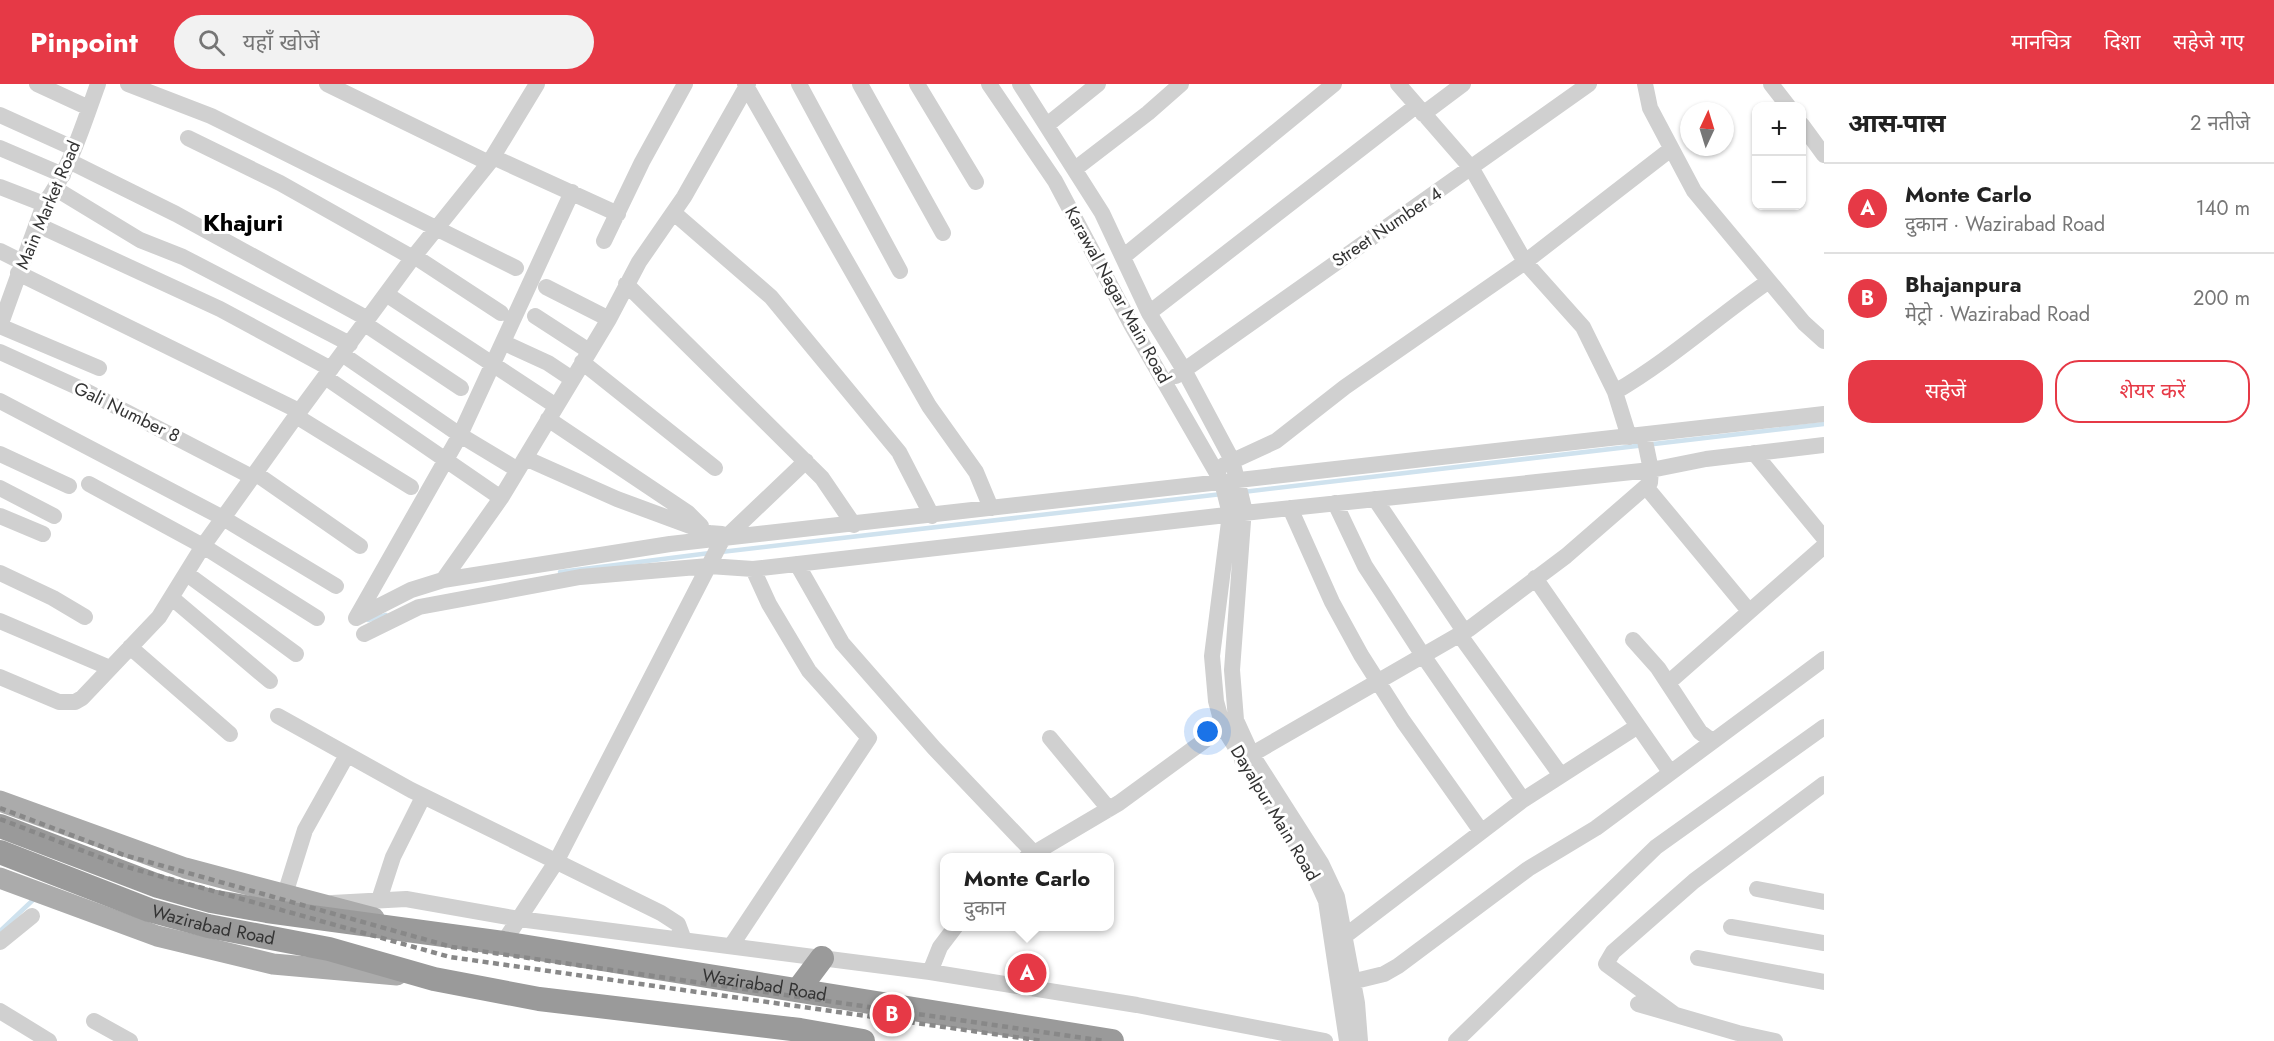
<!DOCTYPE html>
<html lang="hi">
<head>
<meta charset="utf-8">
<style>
	body { margin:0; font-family:Jost,"Noto Sans Devanagari",sans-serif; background:#f2f2f2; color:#222 }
	.controls { position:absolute; right:18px; top:18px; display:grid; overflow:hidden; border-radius:12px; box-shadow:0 2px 4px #0004 }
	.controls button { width:54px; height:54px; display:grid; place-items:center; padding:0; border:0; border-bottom:2px solid #e0e0e0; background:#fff; color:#222; font:30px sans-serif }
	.compass { position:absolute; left:1680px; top:18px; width:54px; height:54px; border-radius:50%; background:#fff; box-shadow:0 2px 4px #0004; rotate:4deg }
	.you { position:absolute; left:1208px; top:648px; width:21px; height:21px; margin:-15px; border:4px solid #fff; border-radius:50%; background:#1a73e8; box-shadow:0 0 0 9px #1a73e833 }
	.badge { display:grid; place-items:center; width:39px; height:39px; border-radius:50%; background:#e63946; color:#fff; font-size:20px; font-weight:700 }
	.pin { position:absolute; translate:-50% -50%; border:3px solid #fff; box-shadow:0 2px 6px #0006 }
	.popup { position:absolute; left:940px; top:769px; width:174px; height:78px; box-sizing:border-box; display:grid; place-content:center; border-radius:12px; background:#fff; filter:drop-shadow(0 2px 4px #0005); font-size:20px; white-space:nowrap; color:#767676 }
	.popup b { font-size:22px; color:#222 }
	.popup::after { content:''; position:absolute; left:50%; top:100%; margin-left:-12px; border:12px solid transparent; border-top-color:#fff }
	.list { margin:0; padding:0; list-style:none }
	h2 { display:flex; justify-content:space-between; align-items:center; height:78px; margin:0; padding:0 24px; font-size:26px }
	h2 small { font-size:20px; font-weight:400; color:#767676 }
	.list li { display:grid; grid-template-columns:39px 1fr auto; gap:18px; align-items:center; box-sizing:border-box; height:90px; padding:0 24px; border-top:2px solid #e0e0e0 }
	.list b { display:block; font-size:22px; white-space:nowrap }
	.list p { margin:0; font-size:20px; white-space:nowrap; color:#767676 }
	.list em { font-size:20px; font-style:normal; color:#767676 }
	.actions { display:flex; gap:12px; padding:18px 24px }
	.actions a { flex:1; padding:14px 0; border:2px solid #e63946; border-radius:24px; text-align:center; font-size:21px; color:#e63946 }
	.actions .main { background:#e63946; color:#fff }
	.icon { flex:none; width:33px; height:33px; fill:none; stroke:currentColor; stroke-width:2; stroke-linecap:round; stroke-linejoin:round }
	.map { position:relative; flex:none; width:1824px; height:957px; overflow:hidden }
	header { display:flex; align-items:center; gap:36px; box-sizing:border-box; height:84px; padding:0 30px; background:#e63946; color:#fff }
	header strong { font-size:28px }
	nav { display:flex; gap:33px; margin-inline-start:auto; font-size:21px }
	.search { width:420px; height:54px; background:#f2f2f2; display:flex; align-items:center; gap:15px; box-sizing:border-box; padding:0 21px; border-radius:33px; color:#767676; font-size:22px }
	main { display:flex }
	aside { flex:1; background:#fff }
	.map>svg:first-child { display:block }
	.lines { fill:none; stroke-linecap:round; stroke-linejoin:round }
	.stream { stroke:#cfe2ee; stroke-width:4.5 }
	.minor { stroke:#d0d0d0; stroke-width:16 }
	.major { stroke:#ababab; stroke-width:21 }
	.highway { stroke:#9a9a9a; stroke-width:24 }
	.rail { stroke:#888; stroke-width:4.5; stroke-dasharray:6 4.5; stroke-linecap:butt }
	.labels { text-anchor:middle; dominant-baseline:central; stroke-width:6; stroke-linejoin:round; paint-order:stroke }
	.street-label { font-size:18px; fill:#333; stroke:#fff }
	.district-label { font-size:24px; font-weight:bold; fill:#000; stroke:#fff }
</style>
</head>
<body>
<header>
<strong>Pinpoint</strong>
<div class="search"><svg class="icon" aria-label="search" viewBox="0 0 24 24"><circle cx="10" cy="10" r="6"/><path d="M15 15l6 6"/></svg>यहाँ खोजें</div>
<nav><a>मानचित्र</a><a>दिशा</a><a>सहेजे गए</a></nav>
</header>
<main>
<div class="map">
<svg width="1824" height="957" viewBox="0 0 1824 957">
	<rect width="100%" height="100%" fill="#fff"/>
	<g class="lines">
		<path class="stream" d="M 1243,408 L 1824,340
			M 721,468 L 1222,410
			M 560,488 L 710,469
			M 368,536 L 386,531
			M 0,847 L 33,816"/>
		<path class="minor" d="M 37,0 L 89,24
			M 128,0 L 211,32 L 516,184
			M 327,0 L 489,79
			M 745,0 L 929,322 L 976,388 L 991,424
			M 799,0 L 900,187
			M 860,0 L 943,149
			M 917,0 L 976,98
			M 989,0 L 1055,97 L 1132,242 L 1222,398 L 1230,430 L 1212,572 L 1216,617 L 1223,643 L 1311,784 L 1326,817 L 1347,957
			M 1020,0 L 1102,129 L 1149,229 L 1184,286 L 1232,376 L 1244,424 L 1232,586 L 1236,636 L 1252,671 L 1321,779 L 1337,813 L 1357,919 L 1360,957
			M 1398,0 L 1472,85 L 1525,178 L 1583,243 L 1615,308 L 1629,353
			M 1645,0 L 1650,24 L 1694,107 L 1804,239 L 1824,257
			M 1771,0 L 1788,22
			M 1423,30 L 1463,0
			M 0,31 L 73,64
			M 1047,41 L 1098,0
			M 1802,41 L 1824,71
			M 188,54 L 280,99 L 413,174
			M 0,64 L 63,91
			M 493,73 L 618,130
			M 69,77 L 176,130 L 368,235
			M 1075,85 L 1148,29 L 1181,0
			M 0,103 L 44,120
			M 56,105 L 140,156 L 183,173 L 350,260
			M 674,129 L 771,213 L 899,368 L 932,432
			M 38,141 L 220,225 L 331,285
			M 604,157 L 642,78 L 685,0
			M 0,167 L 22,178
			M 414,172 L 501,229
			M 1123,173 L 1334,0
			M 18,189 L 299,327
			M 626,200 L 822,394 L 854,441
			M 546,203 L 609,235
			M 386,210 L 556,322
			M 1149,229 L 1416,22
			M 535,232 L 589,267
			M 365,240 L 461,304
			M 0,242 L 44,120 C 70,86 83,41 98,0
			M 0,242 L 99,284
			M 511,262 L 548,279 L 572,295
			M 0,268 L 86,307 L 252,393
			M 342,270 L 460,351 L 518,386
			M 582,278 L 715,384
			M 1176,292 L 1589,0
			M 325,293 L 501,414
			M 1615,308 C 1670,276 1717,233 1769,197
			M 0,317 L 223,434 L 336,502
			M 296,332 L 411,403
			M 548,335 L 688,429 L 701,442
			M 1754,369 L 1824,454
			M 0,370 L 69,402
			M 525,374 L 617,415 L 709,449 L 722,450
			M 1224,381 L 1276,357 L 1345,303 L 1525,178 L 1671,65
			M 255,389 L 360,462
			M 89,400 L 203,462 L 317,534
			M 0,404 L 54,432
			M 1647,404 L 1749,527
			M 1375,415 L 1464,547
			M 1335,419 L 1365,482 L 1384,511 L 1422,570 L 1523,716
			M 1290,424 L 1332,518 L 1361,571 L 1403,637 L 1481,747
			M 0,432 L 43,450
			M 797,480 L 842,559 L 934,664 L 1032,767
			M 0,489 L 53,514 L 85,533
			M 187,490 L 296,570
			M 1535,494 L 1670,688
			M 443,496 L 501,414 L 609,235 L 639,178 L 684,113 L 748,0
			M 172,514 L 270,597
			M 356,534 L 411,506 L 443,496 L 670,460 L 1824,330
			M 356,534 L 460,351 L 572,108
			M 0,537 L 110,584
			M 364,550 L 419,523 L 580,493 L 709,482 L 753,485 L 1244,429 L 1651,386 L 1706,375 L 1824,361
			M 1459,550 L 1560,690
			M 1633,556 L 1658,584 L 1700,648 L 1712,657
			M 130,563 L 230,650
			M 0,593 L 59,618 L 75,618 L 82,614 L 159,533 L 203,462 L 296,332 L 411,176 L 489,79 L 537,0
			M 1668,599 L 1824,462
			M 278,632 L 411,706 L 661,829 L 678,840 L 684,856
			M 1050,654 L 1109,725
			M 1242,676 L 1469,545 L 1566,472 L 1650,399 L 1651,386 L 1644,352
			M 1026,774 L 1119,719 L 1223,643
			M 1757,805 L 1824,818
			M 285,810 L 305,746 L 347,671
			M 379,816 L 393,773 L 423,713
			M 332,819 L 406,815 L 519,835 L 930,888 L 1137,921 L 1325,957
			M 1731,843 L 1824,859
			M 1345,852 L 1523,716 L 1638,642
			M 0,858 L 32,832
			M 503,859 L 556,778 L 721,458 L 806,377
			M 731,862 L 869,654 L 809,587 L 769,520 L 753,485
			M 1698,874 L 1824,898
			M 930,888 L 940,863 L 956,842
			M 1343,900 L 1384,890 L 1398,882 L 1528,785 L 1596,744 L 1824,575
			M 1638,920 L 1738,949 L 1775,957
			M 0,927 L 49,957
			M 1674,930 L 1606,880 L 1613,868 L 1694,797 L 1824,700
			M 94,937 L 130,957
			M 1456,957 L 1656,763 L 1824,643"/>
		<path class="major" d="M 0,717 L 185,784 L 374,834
			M 0,794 L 157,852 L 273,880 L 397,891"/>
		<g class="highway">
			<path id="s1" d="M 0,742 L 158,802 L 211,817 L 267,827 L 503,859 L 1112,957"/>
			<path id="s2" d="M 0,768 L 149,826 L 208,842 L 329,865 L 434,895 L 539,915 L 800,946 L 863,957"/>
			<path d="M 798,906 L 822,874"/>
		</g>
		<path class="rail" d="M 0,724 L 124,771 L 452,863 L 1105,957
			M 0,735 L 120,781 L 450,873 L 1043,957"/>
	</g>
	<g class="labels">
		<g class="street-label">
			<text transform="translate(48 121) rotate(-67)">Main Market Road</text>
			<text transform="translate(1387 143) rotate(-34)">Street Number 4</text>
			<text transform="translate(1118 211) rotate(61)">Karawal Nagar Main Road</text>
			<text transform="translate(127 328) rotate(26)">Gali Number 8</text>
			<text transform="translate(1275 729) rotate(59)">Dayalpur Main Road</text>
			<text stroke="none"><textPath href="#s2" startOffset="226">Wazirabad Road</textPath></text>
			<text stroke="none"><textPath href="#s1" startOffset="784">Wazirabad Road</textPath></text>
		</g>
		<g class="district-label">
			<text x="243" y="138">Khajuri</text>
		</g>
	</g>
</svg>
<div class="controls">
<button>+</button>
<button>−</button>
</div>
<svg class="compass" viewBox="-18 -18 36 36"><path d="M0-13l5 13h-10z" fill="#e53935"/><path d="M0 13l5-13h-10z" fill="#767676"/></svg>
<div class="you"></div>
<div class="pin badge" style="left:1027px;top:889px">A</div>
<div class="popup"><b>Monte Carlo</b>दुकान</div>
<div class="pin badge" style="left:892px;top:930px">B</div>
</div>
<aside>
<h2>आस-पास<small>2 नतीजे</small></h2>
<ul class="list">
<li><span class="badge">A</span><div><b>Monte Carlo</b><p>दुकान · Wazirabad Road</p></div><em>140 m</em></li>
<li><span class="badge">B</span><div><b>Bhajanpura</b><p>मेट्रो · Wazirabad Road</p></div><em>200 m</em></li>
</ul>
<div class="actions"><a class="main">सहेजें</a><a>शेयर करें</a></div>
</aside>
</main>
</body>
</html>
